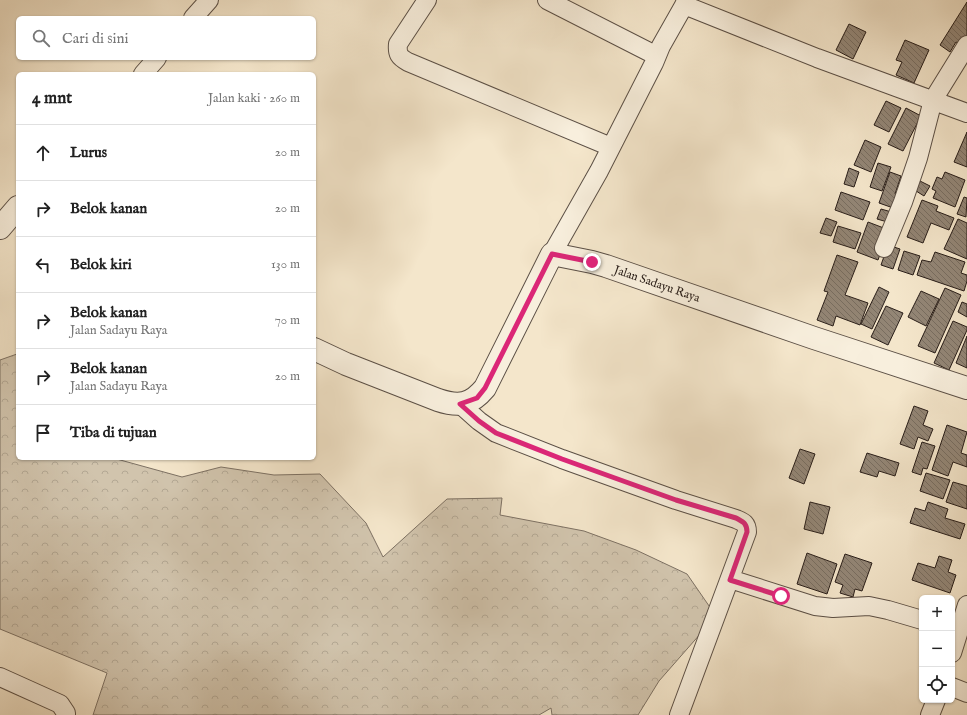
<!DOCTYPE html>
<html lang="id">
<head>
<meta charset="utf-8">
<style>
	body { margin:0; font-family:"IM FELL English",serif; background:#f2f2f2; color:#222 }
	.controls { position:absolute; right:12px; bottom:12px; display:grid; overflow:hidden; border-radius:6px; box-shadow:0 1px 3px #0004 }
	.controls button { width:36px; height:36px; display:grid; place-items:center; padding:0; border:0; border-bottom:1px solid #e0e0e0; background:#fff; color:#222; font:20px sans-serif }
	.stop { position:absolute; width:12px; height:12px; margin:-9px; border:3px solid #db2777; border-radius:50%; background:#fff }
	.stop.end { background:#db2777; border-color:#fff; box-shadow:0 1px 4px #0008 }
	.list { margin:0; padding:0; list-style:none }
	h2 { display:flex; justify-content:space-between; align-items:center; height:52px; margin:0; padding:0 16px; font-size:17px }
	h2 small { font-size:13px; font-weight:400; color:#767676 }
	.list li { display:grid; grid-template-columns:26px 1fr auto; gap:12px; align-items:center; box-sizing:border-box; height:56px; padding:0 16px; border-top:1px solid #e0e0e0 }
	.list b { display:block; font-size:15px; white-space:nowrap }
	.list p { margin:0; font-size:13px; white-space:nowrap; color:#767676 }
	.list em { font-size:13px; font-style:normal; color:#767676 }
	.icon { flex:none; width:22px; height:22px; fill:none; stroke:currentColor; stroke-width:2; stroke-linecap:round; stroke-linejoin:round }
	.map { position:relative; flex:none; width:967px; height:715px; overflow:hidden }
	.search { position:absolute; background:#fff; box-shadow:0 1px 3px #0004; left:16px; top:16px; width:300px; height:44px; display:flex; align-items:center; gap:10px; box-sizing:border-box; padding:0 14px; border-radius:6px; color:#767676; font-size:15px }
	.panel { position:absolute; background:#fff; box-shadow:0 1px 3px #0004; left:16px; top:72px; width:300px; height:388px; border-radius:6px }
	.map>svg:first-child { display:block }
	.forest { fill:url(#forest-crowns); stroke:#7d7163 }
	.building { fill:url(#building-back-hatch); stroke:#291e19 }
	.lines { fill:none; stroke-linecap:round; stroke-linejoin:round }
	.minor-casing { stroke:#5c5046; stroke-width:20 }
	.tertiary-casing { stroke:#5c5046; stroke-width:24 }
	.minor { stroke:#f8efdd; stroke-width:18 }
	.tertiary { stroke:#f8efdd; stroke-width:22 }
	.route { stroke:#db2777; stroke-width:5 }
	.labels { text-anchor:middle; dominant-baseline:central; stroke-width:3.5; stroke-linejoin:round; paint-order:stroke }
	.street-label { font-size:12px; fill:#291e19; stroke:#f8efdd }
</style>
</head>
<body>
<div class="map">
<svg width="967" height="715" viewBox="0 0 967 715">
	<defs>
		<pattern id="forest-crowns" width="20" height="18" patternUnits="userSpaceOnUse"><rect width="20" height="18" fill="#d1c4ad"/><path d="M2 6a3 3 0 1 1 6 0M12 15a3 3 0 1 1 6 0" fill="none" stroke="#b3a894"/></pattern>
		<pattern id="building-back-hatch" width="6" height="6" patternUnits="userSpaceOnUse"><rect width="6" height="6" fill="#938676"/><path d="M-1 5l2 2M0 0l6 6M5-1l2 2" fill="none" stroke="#786d60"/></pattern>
	</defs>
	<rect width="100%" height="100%" fill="#f4e6cb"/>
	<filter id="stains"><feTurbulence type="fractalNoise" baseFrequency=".005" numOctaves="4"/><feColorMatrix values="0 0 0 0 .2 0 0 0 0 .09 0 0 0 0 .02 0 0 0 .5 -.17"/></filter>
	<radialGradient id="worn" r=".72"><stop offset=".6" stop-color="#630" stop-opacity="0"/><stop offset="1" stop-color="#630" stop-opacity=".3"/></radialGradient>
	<path class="forest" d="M 17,354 L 18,358 L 18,458 L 113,458 L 182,477 L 221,467 L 274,475 L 320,474 L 366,523 L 383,557 L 447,499 L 502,498 L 500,515 L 584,531 L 636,550 L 687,574 L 716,616 L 659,681 L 638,715 L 552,715 L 551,708 L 539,715 L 93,715 L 107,673 L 0,629 L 0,360 Z"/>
	<path class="building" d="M 967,2 L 967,42 L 964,46 L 956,42 L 950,52 L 940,45 Z
		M 849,24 L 866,32 L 853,59 L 836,50 Z
		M 905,40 L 929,50 L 914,83 L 896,75 L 902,62 L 896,60 Z
		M 886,101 L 901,108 L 889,132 L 874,125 Z
		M 906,108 L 921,116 L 903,151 L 888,144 Z
		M 967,132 L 967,167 L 954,162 Z
		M 865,140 L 881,147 L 871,172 L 854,165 Z
		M 878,163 L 891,167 L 882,191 L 870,187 Z
		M 849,168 L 859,172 L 854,187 L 844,184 Z
		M 890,172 L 901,176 L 895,194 L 904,197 L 899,210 L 879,203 Z
		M 945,172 L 965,180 L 955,207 L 933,198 L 936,191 L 932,189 L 937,177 L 942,179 Z
		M 918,180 L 930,186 L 924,196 L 913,189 Z
		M 841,192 L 870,202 L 863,220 L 835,210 Z
		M 964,197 L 967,198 L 966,217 L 957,214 Z
		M 922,200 L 938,206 L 936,211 L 954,218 L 949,230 L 931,223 L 923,243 L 907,237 Z
		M 881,209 L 895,213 L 891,223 L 877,219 Z
		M 826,218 L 837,222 L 831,236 L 820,233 Z
		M 958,219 L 967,223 L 967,259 L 944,249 Z
		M 868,222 L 889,230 L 878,260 L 857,252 Z
		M 838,226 L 861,233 L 855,249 L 833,242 Z
		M 888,245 L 900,249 L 893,269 L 881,265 Z
		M 904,251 L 920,256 L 913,275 L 898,270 Z
		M 935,252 L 965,262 L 961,273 L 967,275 L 967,281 L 964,291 L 917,275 L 922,260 L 931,262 Z
		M 837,255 L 858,262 L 845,295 L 868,303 L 860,325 L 836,316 L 833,326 L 817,320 L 828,292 L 824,291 Z
		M 879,287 L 889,292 L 872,329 L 861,324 Z
		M 945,288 L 961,295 L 935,353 L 918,346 Z
		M 921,291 L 939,299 L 926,326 L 908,317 Z
		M 962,302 L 967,304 L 967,317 L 958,312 Z
		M 886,306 L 903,313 L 888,345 L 871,337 Z
		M 953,321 L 967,327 L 967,330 L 949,370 L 934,363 Z
		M 967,336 L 967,368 L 956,363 Z
		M 914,406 L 928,411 L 923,425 L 933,429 L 928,441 L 918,437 L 914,449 L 900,444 Z
		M 947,425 L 967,432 L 961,453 L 967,455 L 967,467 L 953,462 L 948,476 L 932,470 Z
		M 922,442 L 935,446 L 927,469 L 923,468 L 921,475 L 912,472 Z
		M 800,449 L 815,454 L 804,484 L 789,478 Z
		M 867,453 L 899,463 L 895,476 L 879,471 L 877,477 L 860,472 Z
		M 926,473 L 950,480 L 943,499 L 920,491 Z
		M 953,482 L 967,486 L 967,509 L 946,502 Z
		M 810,502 L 830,507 L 823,534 L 804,529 Z
		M 928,502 L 948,509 L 945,518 L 965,524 L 960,539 L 910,523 L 915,508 L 925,511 Z
		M 807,553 L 837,564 L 827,594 L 797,584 Z
		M 845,554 L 872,563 L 862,591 L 855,589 L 853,597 L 840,593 L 843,585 L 835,582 Z
		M 939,556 L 952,560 L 948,572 L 956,575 L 950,593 L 912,580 L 918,563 L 935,568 Z"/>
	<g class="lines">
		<defs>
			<path id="minor" d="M 427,0 L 398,44 C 397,54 399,57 408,62 L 611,147
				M 547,0 L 657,56
				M 684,5 L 817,58 L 967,113
				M 193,18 L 209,0
				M 143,74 L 157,58
				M 884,248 L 903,202 L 918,158 L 933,100 L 967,45
				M 552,254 L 599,171 L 654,63 L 661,46 L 687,0
				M 460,404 L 479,421 L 496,433 L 562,459 L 676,500 L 736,519 C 743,522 747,523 747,532 L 679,715
				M 730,579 L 815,606 L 833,608 L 869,606 L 888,610 L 922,620
				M 952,653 L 967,605
				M 0,677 L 60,704 L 66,713 L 66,715
				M 952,687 L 967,693
				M 930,715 L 936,700"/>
			<path id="tertiary" d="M 0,228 L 18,207
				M 314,349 L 346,364 L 438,400 C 459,407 471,405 485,388 L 552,254 L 592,262 L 606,266 L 814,338 L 967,388"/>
		</defs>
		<use href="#minor" class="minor-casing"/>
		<use href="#tertiary" class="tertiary-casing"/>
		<use href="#minor" class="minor"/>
		<use href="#tertiary" class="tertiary"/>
	</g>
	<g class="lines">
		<path class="route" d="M 592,262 L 552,254 L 485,388 L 477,398 L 460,404 L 479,421 L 496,433 L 562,459 L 676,500 L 736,518 C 743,522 747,523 747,532 L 730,580 L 781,596"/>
	</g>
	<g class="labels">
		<g class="street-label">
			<text transform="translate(657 284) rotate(19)">Jalan Sadayu Raya</text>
		</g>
	</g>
	<rect width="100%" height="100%" filter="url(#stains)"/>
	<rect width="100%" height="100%" fill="url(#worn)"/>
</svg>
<div class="controls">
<button>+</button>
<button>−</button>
<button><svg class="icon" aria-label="locate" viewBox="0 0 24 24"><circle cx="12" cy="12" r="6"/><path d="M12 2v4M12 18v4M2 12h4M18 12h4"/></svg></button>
</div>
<div class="stop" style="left:781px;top:596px"></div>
<div class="stop end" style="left:592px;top:262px"></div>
<div class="search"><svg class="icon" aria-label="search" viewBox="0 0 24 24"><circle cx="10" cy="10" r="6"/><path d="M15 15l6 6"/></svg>Cari di sini</div>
<section class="panel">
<h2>4 mnt<small>Jalan kaki · 260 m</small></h2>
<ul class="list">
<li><svg class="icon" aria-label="ahead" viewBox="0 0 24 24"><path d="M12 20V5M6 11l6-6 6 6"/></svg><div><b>Lurus</b></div><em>20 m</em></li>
<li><svg class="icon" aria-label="right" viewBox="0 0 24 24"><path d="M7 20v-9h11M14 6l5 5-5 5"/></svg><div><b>Belok kanan</b></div><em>20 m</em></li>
<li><svg class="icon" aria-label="left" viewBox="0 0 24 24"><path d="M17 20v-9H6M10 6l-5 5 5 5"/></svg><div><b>Belok kiri</b></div><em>130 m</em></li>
<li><svg class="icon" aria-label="right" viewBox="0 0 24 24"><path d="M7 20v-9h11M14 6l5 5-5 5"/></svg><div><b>Belok kanan</b><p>Jalan Sadayu Raya</p></div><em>70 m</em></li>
<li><svg class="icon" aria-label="right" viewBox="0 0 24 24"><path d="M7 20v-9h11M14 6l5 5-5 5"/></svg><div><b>Belok kanan</b><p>Jalan Sadayu Raya</p></div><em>20 m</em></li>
<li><svg class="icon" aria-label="arrive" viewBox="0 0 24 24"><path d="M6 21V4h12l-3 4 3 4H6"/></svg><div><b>Tiba di tujuan</b></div></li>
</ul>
</section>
</div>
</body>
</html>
